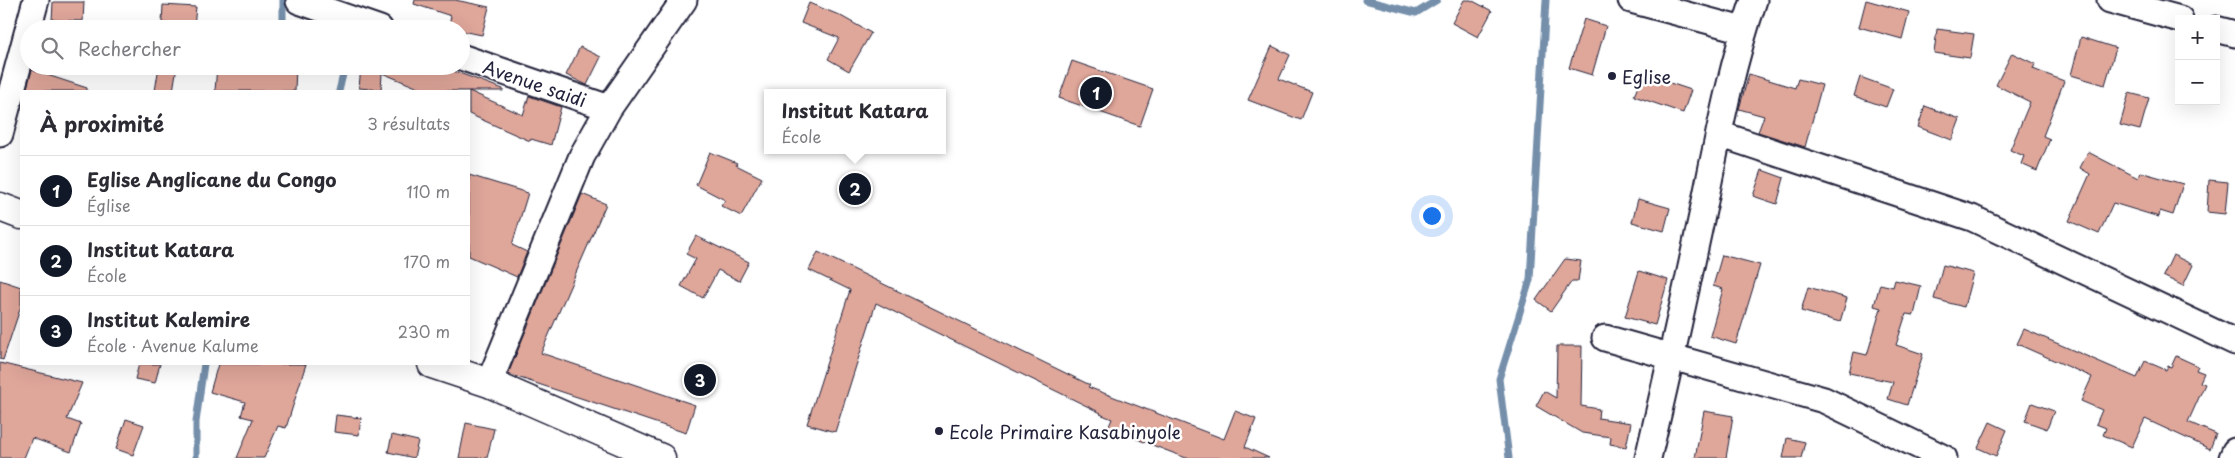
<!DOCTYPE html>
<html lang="fr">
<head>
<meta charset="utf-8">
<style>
	body { margin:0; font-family:"Playpen Sans",sans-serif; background:#f2f2f3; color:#2b2b33 }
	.controls { position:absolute; right:15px; top:15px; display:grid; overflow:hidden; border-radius:0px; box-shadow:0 5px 20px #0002 }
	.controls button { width:45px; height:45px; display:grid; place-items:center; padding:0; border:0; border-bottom:1px solid #e1e1e2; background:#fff; color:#2b2b33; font:25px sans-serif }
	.you { position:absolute; left:1431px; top:215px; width:18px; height:18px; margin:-12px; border:4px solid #fff; border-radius:50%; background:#1a73e8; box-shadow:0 0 0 8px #1a73e833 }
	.badge { display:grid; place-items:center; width:32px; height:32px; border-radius:50%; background:#111827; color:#fff; font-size:16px; font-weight:700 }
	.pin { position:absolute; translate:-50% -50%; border:2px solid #fff; box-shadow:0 1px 5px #0006 }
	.popup { position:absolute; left:764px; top:89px; width:182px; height:65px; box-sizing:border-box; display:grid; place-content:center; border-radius:0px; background:#fff; filter:drop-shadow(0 1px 4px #0005); font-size:16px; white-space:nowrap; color:#7c7c81 }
	.popup b { font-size:19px; color:#2b2b33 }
	.popup::after { content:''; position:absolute; left:50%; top:100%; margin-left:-10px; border:10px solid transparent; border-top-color:#fff }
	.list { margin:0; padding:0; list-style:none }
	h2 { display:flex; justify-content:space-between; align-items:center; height:65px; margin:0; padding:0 20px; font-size:21px }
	h2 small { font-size:16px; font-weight:400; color:#7c7c81 }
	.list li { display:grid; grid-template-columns:32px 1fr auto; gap:15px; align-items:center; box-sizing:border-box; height:70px; padding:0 20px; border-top:1px solid #e1e1e2 }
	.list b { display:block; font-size:19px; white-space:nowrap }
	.list p { margin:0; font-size:16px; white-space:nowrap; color:#7c7c81 }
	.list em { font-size:16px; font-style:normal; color:#7c7c81 }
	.icon { flex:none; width:28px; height:28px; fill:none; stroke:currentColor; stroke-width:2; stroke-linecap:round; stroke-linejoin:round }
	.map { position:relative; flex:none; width:2235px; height:458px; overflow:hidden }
	.search { position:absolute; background:#fff; box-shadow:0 5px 20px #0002; left:20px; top:20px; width:450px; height:55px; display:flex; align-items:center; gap:12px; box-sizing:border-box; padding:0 18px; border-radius:28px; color:#7c7c81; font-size:19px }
	.panel { position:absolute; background:#fff; box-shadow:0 5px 20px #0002; left:20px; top:90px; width:450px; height:275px; border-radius:0px }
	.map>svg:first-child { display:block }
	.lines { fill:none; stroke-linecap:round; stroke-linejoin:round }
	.stream { stroke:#748fab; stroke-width:7 }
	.building { fill:#dfa69a; stroke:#22223b }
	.minor-casing { stroke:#22223b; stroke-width:29 }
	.tertiary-casing { stroke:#22223b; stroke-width:31 }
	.minor { stroke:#fff; stroke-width:25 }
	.tertiary { stroke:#fff; stroke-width:28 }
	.poi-dot { fill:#22223b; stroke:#fff; stroke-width:2 }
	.labels { text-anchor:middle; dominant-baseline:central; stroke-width:5; stroke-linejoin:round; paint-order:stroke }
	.poi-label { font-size:18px; fill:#22223b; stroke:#fff; text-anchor:start }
	.street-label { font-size:18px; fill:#22223b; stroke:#fff }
</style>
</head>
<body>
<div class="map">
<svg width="2235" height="458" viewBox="0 0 2235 458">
	<rect width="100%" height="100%" fill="#fff"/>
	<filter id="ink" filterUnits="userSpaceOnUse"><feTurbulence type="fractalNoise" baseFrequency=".02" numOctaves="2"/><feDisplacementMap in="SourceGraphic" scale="10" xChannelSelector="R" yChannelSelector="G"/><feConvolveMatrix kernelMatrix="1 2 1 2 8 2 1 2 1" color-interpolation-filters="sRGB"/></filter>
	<g filter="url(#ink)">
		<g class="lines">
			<path class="stream" d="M 283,0 L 283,29
				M 1365,0 L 1416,13 L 1437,0
				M 339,91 L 345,66
				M 196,458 L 196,422 L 204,364
				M 1509,458 L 1499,379 L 1530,280 L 1546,0"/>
		</g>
		<path class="building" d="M 415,0 L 455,0 L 489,7 L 482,35 L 461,31 L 461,29 L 448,28 L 451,16 L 414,4 Z
			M 1464,0 L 1471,0 L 1492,11 L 1478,37 L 1452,23 Z
			M 1866,0 L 1909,12 L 1902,39 L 1859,27 Z
			M 53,2 L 84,2 L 83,21 L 52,20 Z
			M 809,3 L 839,15 L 871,33 L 849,71 L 828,59 L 839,38 L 801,23 Z
			M 163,5 L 196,7 L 194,26 L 162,23 Z
			M 1584,19 L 1606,26 L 1592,75 L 1569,68 Z
			M 1937,29 L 1974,34 L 1970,58 L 1934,53 Z
			M 2081,37 L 2116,48 L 2105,85 L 2071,75 Z
			M 1272,46 L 1290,55 L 1279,79 L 1312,92 L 1301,120 L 1248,100 Z
			M 580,47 L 601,57 L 587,85 L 566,75 Z
			M 2012,53 L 2035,64 L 2033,69 L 2064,81 L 2043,136 L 2050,139 L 2037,171 L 2021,164 L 2024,156 L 2010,150 L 2030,102 L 1996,85 Z
			M 1072,61 L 1153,89 L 1140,126 L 1059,98 Z
			M 159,66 L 177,66 L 173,91 L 155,91 Z
			M 217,66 L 296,66 L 295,91 L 215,91 Z
			M 361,66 L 440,66 L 503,89 L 503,91 L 469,91 L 523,115 L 529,96 L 561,107 L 551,145 L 531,139 L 530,141 L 469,114 L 469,91 L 426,91 L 382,73 L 381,90 L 359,88 Z
			M 32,70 L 87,88 L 87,91 L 26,91 Z
			M 1643,74 L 1691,90 L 1683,113 L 1634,96 Z
			M 1749,74 L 1795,88 L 1798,79 L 1822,85 L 1805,147 L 1758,132 L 1764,116 L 1739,109 Z
			M 1860,77 L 1893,89 L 1886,107 L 1854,96 Z
			M 2129,93 L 2149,98 L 2140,130 L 2120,125 Z
			M 1925,106 L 1960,119 L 1952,140 L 1918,127 Z
			M 710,152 L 737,163 L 736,165 L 762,178 L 741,216 L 721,206 L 725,200 L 696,185 Z
			M 2088,152 L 2138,178 L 2140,172 L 2183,184 L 2173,215 L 2160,211 L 2159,217 L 2113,203 L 2099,234 L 2069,221 L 2090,174 L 2080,168 Z
			M 1762,170 L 1784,178 L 1777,204 L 1753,196 Z
			M 469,175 L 528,193 L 512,245 L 527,252 L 517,277 L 469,256 Z
			M 2209,180 L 2228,182 L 2225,214 L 2207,212 Z
			M 582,194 L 606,204 L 541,353 L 695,405 L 686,433 L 508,374 Z
			M 1638,199 L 1670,208 L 1664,231 L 1632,222 Z
			M 696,236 L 749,262 L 739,281 L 718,270 L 703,298 L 681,286 L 696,259 L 686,254 Z
			M 818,252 L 1090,385 L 1088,387 L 1224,439 L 1235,411 L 1256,419 L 1245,447 L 1269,458 L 1186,458 L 1108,428 L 1112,419 L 1100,414 L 1101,413 L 876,303 L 835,432 L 807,424 L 850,290 L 809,270 Z
			M 1722,255 L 1760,265 L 1736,344 L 1710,336 L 1723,289 L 1713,286 Z
			M 2173,255 L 2193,265 L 2183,286 L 2163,276 Z
			M 1565,259 L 1581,261 L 1578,281 L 1572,281 L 1551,311 L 1536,300 Z
			M 1943,265 L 1973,273 L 1964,307 L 1934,299 Z
			M 1639,271 L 1668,280 L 1655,325 L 1625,317 Z
			M 0,280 L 21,287 L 21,306 L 3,360 L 0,359 Z
			M 1895,280 L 1921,286 L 1914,315 L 1906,314 L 1896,345 L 1923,354 L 1907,405 L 1888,399 L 1893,382 L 1849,373 L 1854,352 L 1867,355 L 1881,308 L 1874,306 L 1880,284 L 1893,287 Z
			M 1808,287 L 1847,298 L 1840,322 L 1801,311 Z
			M 2024,329 L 2137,378 L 2145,361 L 2166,370 L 2168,366 L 2171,367 L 2176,356 L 2198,366 L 2196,370 L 2204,373 L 2200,382 L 2205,384 L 2188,422 L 2216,434 L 2210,449 L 2145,419 L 2132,447 L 2103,435 L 2106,428 L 2096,424 L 2102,410 L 2081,401 L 2092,377 L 2017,344 Z
			M 1557,346 L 1582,346 L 1581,406 L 1599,409 L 1598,418 L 1631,423 L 1626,447 L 1610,444 L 1611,437 L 1582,433 L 1536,406 L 1544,391 L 1556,398 Z
			M 0,363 L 82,383 L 67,419 L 81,424 L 71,452 L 32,438 L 24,458 L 0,458 Z
			M 139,364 L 160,364 L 155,383 L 135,379 Z
			M 218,364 L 306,364 L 286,428 L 278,426 L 264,458 L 237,458 L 253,419 L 241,416 L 245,402 L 210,392 Z
			M 2032,403 L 2054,411 L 2047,429 L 2025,421 Z
			M 1704,411 L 1733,416 L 1726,458 L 1695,458 Z
			M 336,415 L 361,418 L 359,435 L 334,432 Z
			M 126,419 L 144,425 L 133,455 L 116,449 Z
			M 1990,422 L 2007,430 L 1996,456 L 1978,448 Z
			M 466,423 L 494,429 L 487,458 L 459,458 Z
			M 392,435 L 418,441 L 414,458 L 388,452 Z
			M 1787,438 L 1805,442 L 1801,458 L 1783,458 Z"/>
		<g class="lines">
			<defs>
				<path id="minor" d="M 1631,0 L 1743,30
					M 2110,0 L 2180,19
					M 299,1 L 380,29
					M 2216,29 L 2235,34
					M 461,57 L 609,108
					M 0,134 L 36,0
					M 1719,134 L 1972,218 L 2235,342
					M 1605,338 L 1824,400 L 1944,458
					M 489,383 L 582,156 L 609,108 L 684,0
					M 1648,458 C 1668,374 1686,291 1704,206 C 1718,137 1731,67 1754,0
					M 2232,458 L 2235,451"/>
				<path id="tertiary" d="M 0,207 L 21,215
					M 432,364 L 489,383 L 661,458"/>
			</defs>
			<use href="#minor" class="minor-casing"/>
			<use href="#tertiary" class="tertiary-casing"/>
			<use href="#minor" class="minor"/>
			<use href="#tertiary" class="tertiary"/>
		</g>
	</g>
	<g class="poi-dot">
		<circle cx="1612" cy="76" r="5"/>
		<circle cx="939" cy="431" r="5"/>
	</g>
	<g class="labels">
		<g class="poi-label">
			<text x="1622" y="76">Eglise</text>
			<text x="949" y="431">Ecole Primaire Kasabinyole</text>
		</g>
		<g class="street-label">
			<text transform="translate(535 83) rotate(19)">Avenue saidi</text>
		</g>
	</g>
</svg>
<div class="controls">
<button>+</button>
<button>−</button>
</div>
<div class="you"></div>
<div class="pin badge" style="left:1096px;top:93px">1</div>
<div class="pin badge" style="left:855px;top:189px">2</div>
<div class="popup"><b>Institut Katara</b>École</div>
<div class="pin badge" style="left:700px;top:380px">3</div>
<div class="search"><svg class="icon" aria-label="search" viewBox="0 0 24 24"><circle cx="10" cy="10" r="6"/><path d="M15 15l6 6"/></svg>Rechercher</div>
<section class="panel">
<h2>À proximité<small>3 résultats</small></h2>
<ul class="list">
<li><span class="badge">1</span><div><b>Eglise Anglicane du Congo</b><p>Église</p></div><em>110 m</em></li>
<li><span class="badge">2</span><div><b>Institut Katara</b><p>École</p></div><em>170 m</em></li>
<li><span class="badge">3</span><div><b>Institut Kalemire</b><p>École · Avenue Kalume</p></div><em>230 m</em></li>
</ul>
</section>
</div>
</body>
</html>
